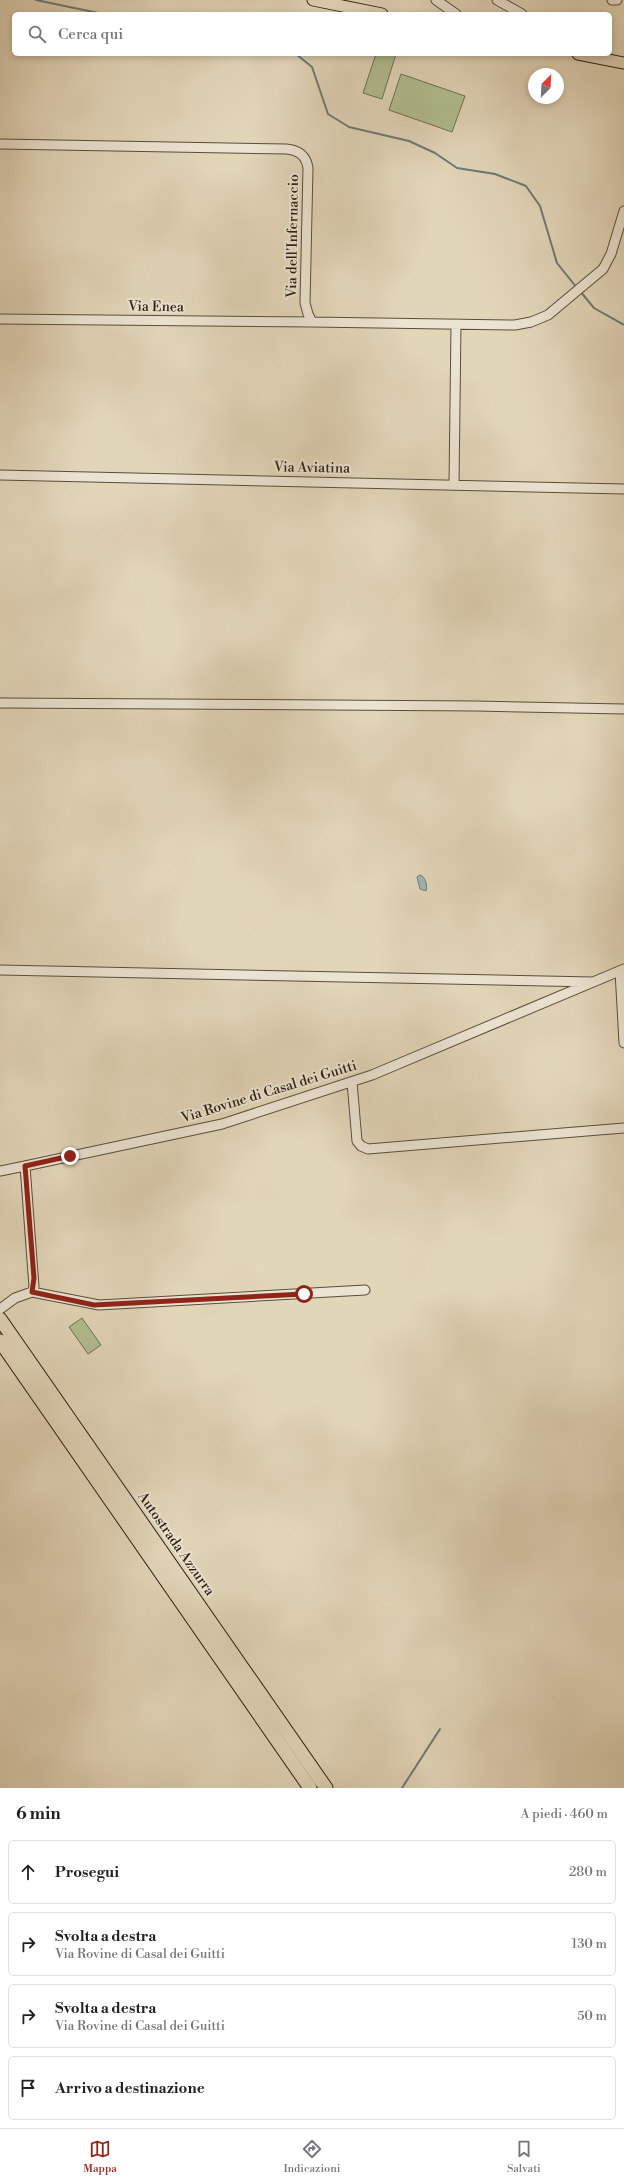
<!DOCTYPE html>
<html lang="it">
<head>
<meta charset="utf-8">
<style>
	body { margin:0; font-family:"Libre Bodoni",serif; background:#f6f6f6; color:#202124 }
	.compass { position:absolute; left:528px; top:68px; width:36px; height:36px; border-radius:50%; background:#fff; box-shadow:0 2px 6px #0003; rotate:24deg }
	.stop { position:absolute; width:12px; height:12px; margin:-9px; border:3px solid #8f2418; border-radius:50%; background:#fff }
	.stop.end { background:#8f2418; border-color:#fff; box-shadow:0 1px 4px #0008 }
	.list { margin:0; padding:0; list-style:none }
	h2 { display:flex; justify-content:space-between; align-items:center; height:52px; margin:0; padding:0 16px; font-size:17px }
	h2 small { font-size:13px; font-weight:400; color:#757577 }
	.list li { display:grid; grid-template-columns:26px 1fr auto; gap:12px; align-items:center; box-sizing:border-box; height:64px; margin:0 8px 8px; padding:0 8px; border:1px solid #e0e0e0; border-radius:6px }
	.list b { display:block; font-size:15px; white-space:nowrap }
	.list p { margin:0; font-size:13px; white-space:nowrap; color:#757577 }
	.list em { font-size:13px; font-style:normal; color:#757577 }
	.icon { flex:none; width:22px; height:22px; fill:none; stroke:currentColor; stroke-width:2; stroke-linecap:round; stroke-linejoin:round }
	.map { position:relative; flex:none; width:624px; height:1788px; overflow:hidden }
	.search { position:absolute; background:#fff; box-shadow:0 2px 6px #0003; left:12px; right:12px; top:12px; height:44px; display:flex; align-items:center; gap:10px; box-sizing:border-box; padding:0 14px; border-radius:6px; color:#757577; font-size:15px }
	.sheet { height:340px; background:#fff }
	nav { display:flex; justify-content:space-around; align-items:center; box-sizing:border-box; height:56px; border-top:1px solid #e0e0e0; background:#fff; font-size:11px; color:#757577 }
	nav a { display:grid; justify-items:center; gap:2px }
	nav .on { color:#8f2418 }
	.map>svg:first-child { display:block }
	.green { fill:#b1be91; stroke:#6e6f52 }
	.water { fill:#9ab6bb; stroke:#6e7a77 }
	.lines { fill:none; stroke-linecap:round; stroke-linejoin:round }
	.stream { stroke:#6e7a77; stroke-width:2 }
	.minor-casing { stroke:#594e3c; stroke-width:11 }
	.major-casing { stroke:#2b2012; stroke-width:13 }
	.highway-casing { stroke:#2b2012; stroke-width:15 }
	.minor { stroke:#ece4d2; stroke-width:9 }
	.major { stroke:#e2d6b9; stroke-width:11 }
	.highway { stroke:#e2d6b9; stroke-width:13 }
	.route { stroke:#8f2418; stroke-width:5 }
	.labels { text-anchor:middle; dominant-baseline:central; stroke-width:4; stroke-linejoin:round; paint-order:stroke }
	.street-label { font-size:14px; fill:#2b2012; stroke:#ece4d2 }
</style>
</head>
<body>
<div class="map">
<svg width="624" height="1788" viewBox="0 0 624 1788">
	<rect width="100%" height="100%" fill="#e2d6b9"/>
	<filter id="stains"><feTurbulence type="fractalNoise" baseFrequency=".005" numOctaves="4"/><feColorMatrix values="0 0 0 0 .2 0 0 0 0 .09 0 0 0 0 .02 0 0 0 .5 -.17"/></filter>
	<radialGradient id="worn" r=".72"><stop offset=".6" stop-color="#630" stop-opacity="0"/><stop offset="1" stop-color="#630" stop-opacity=".3"/></radialGradient>
	<path class="green" d="M 376,54 L 396,54 L 382,99 L 363,93 Z
		M 401,74 L 465,96 L 452,132 L 389,110 Z
		M 82,1318 L 101,1345 L 88,1354 L 69,1327 Z"/>
	<path class="water" d="M 420,875 C 425,876 428,886 426,891 L 420,889 L 417,877 Z"/>
	<g class="lines">
		<path class="stream" d="M 36,0 L 103,14
			M 296,54 L 312,67 L 328,114 L 349,127 L 409,141 L 435,153 L 457,168 L 495,174 L 526,186 L 540,206 L 557,263 L 577,288
			M 580,291 L 594,308 L 624,325
			M 402,1788 L 440,1729"/>
		<defs>
			<path id="minor" d="M 436,0 L 456,14
				M 497,0 L 522,14
				M 612,0 L 617,0
				M 0,144 L 286,149 C 298,150 306,155 308,168 L 305,303 L 308,314 L 312,322 L 515,325 L 531,322 L 548,315 L 603,269 L 611,254 L 624,211
				M 0,319 L 312,322
				M 0,475 L 624,489
				M 454,485 L 456,324
				M 0,703 L 476,706 L 624,709
				M 0,970 L 593,982
				M 620,971 L 624,1043
				M 352,1082 L 357,1141 L 361,1146 L 368,1149 L 624,1128
				M 0,1171 L 25,1166
				M 32,1292 L 99,1305 L 365,1290
				M 0,1309 L 15,1298 L 32,1292 L 34,1287 L 25,1166 L 222,1124 L 372,1075 L 624,969"/>
			<path id="major" d="M 313,0 L 382,14
				M 578,54 L 624,63"/>
			<path id="highway" d="M 0,1319 L 326,1788
				M 0,1341 L 310,1788"/>
		</defs>
		<use href="#minor" class="minor-casing"/>
		<use href="#major" class="major-casing"/>
		<use href="#highway" class="highway-casing"/>
		<use href="#minor" class="minor"/>
		<use href="#major" class="major"/>
		<use href="#highway" class="highway"/>
	</g>
	<g class="lines">
		<path class="route" d="M 70,1156 L 25,1166 L 34,1278 L 32,1292 L 94,1305 L 304,1294"/>
	</g>
	<g class="labels">
		<g class="street-label">
			<text transform="translate(293 236) rotate(-89)">Via dell'Infernaccio</text>
			<text transform="translate(156 307) rotate(1)">Via Enea</text>
			<text transform="translate(312 468) rotate(1)">Via Aviatina</text>
			<text transform="translate(269 1092) rotate(-17)">Via Rovine di Casal dei Guitti</text>
			<text transform="translate(176 1544) rotate(55)">Autostrada Azzurra</text>
		</g>
	</g>
	<rect width="100%" height="100%" filter="url(#stains)"/>
	<rect width="100%" height="100%" fill="url(#worn)"/>
</svg>
<svg class="compass" viewBox="-18 -18 36 36"><path d="M0-13l5 13h-10z" fill="#e53935"/><path d="M0 13l5-13h-10z" fill="#757577"/></svg>
<div class="stop" style="left:304px;top:1294px"></div>
<div class="stop end" style="left:70px;top:1156px"></div>
<div class="search"><svg class="icon" aria-label="search" viewBox="0 0 24 24"><circle cx="10" cy="10" r="6"/><path d="M15 15l6 6"/></svg>Cerca qui</div>
</div>
<section class="sheet">
<h2>6 min<small>A piedi · 460 m</small></h2>
<ul class="list">
<li><svg class="icon" aria-label="ahead" viewBox="0 0 24 24"><path d="M12 20V5M6 11l6-6 6 6"/></svg><div><b>Prosegui</b></div><em>280 m</em></li>
<li><svg class="icon" aria-label="right" viewBox="0 0 24 24"><path d="M7 20v-9h11M14 6l5 5-5 5"/></svg><div><b>Svolta a destra</b><p>Via Rovine di Casal dei Guitti</p></div><em>130 m</em></li>
<li><svg class="icon" aria-label="right" viewBox="0 0 24 24"><path d="M7 20v-9h11M14 6l5 5-5 5"/></svg><div><b>Svolta a destra</b><p>Via Rovine di Casal dei Guitti</p></div><em>50 m</em></li>
<li><svg class="icon" aria-label="arrive" viewBox="0 0 24 24"><path d="M6 21V4h12l-3 4 3 4H6"/></svg><div><b>Arrivo a destinazione</b></div></li>
</ul>
</section>
<nav>
<a class="on"><svg class="icon" aria-label="map" viewBox="0 0 24 24"><path d="M3 6l6-2 6 2 6-2v14l-6 2-6-2-6 2zM9 4v14M15 6v14"/></svg>Mappa</a>
<a><svg class="icon" aria-label="directions" viewBox="0 0 24 24"><path d="M12 3l9 9-9 9-9-9zM9 14v-3h6M13 9l2 2-2 2"/></svg>Indicazioni</a>
<a><svg class="icon" aria-label="saved" viewBox="0 0 24 24"><path d="M7 4h10v16l-5-4-5 4z"/></svg>Salvati</a>
</nav>
</body>
</html>
